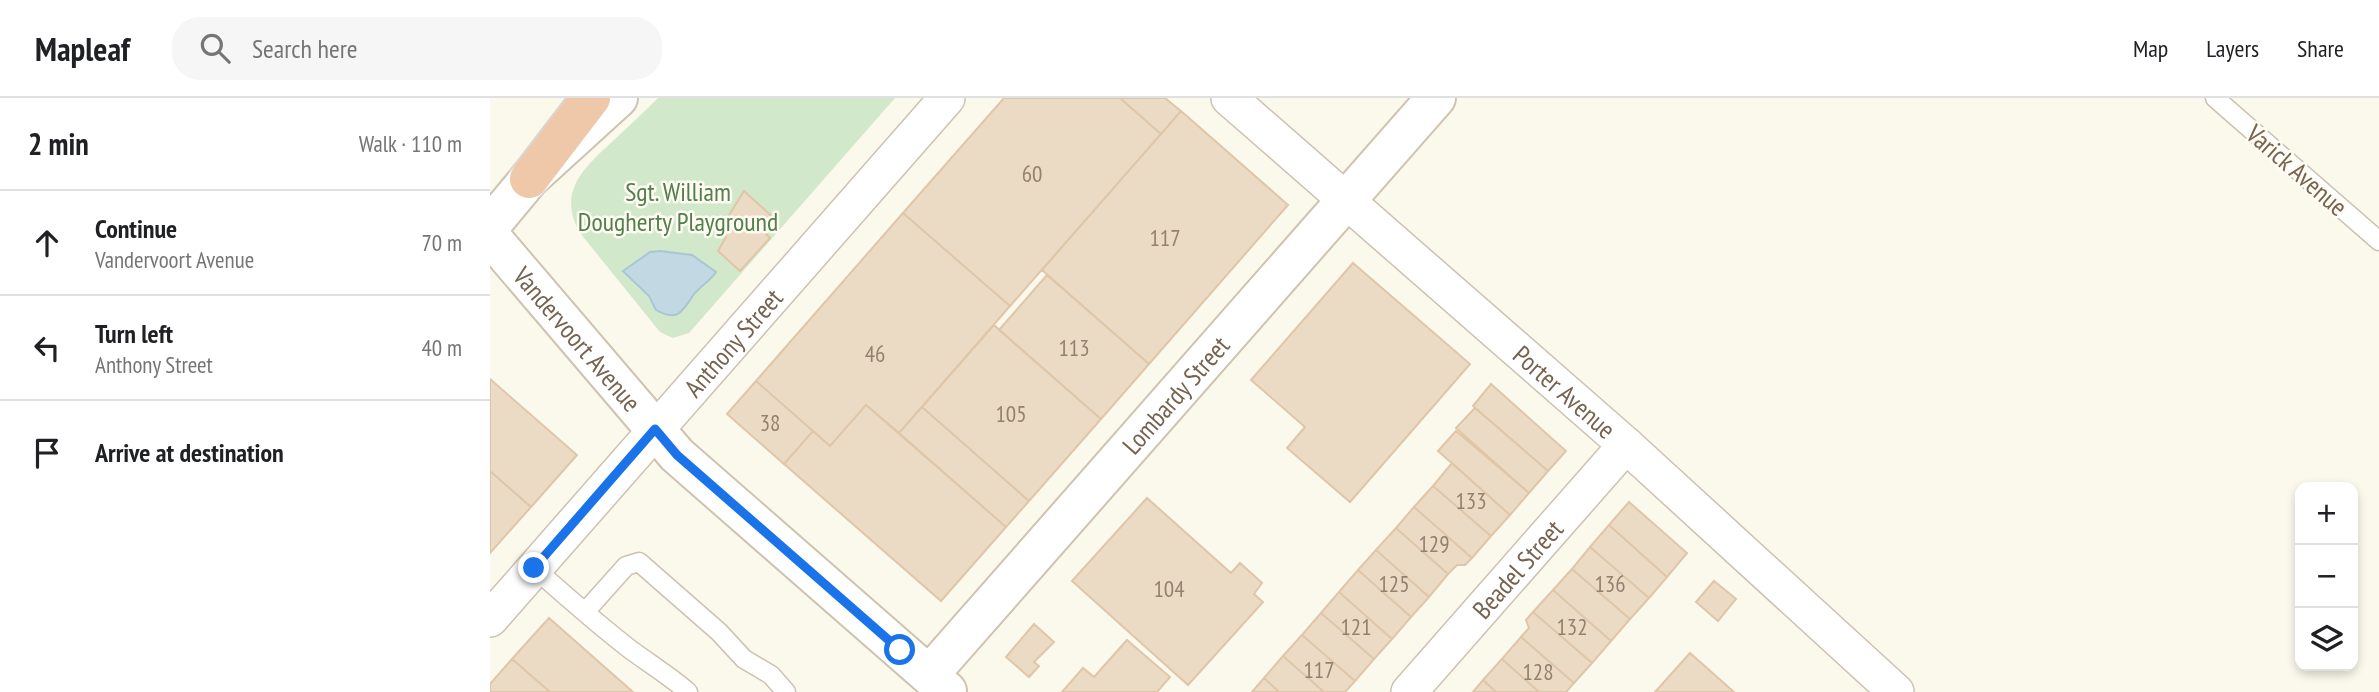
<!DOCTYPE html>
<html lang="en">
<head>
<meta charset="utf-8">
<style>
	body { margin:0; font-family:"PT Sans Narrow",sans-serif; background:#f6f6f6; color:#202124 }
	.controls { position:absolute; right:21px; bottom:21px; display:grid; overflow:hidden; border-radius:14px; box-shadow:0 4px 10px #0003 }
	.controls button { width:63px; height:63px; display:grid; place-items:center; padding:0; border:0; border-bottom:2px solid #e0e0e0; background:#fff; color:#202124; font:35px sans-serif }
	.stop { position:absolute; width:21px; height:21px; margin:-16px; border:5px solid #1a73e8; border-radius:50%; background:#fff }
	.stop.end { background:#1a73e8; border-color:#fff; box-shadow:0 2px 7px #0008 }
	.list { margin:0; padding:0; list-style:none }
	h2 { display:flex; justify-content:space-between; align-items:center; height:91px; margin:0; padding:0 28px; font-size:30px }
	h2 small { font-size:23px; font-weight:400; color:#757577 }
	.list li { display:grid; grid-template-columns:46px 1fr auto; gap:21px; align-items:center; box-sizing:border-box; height:105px; padding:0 28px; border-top:2px solid #e0e0e0 }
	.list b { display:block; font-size:26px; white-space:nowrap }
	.list p { margin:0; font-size:23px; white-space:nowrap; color:#757577 }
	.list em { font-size:23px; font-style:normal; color:#757577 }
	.icon { flex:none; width:38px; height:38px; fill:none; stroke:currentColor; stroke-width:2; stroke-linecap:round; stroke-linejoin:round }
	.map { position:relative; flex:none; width:1889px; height:594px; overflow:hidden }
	header { display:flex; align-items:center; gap:42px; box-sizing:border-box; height:98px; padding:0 35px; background:#fff; border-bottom:2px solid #e0e0e0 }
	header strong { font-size:33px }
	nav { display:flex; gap:38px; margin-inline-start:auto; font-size:24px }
	.search { width:490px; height:63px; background:#f6f6f6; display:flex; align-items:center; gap:18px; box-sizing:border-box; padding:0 24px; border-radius:28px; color:#757577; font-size:26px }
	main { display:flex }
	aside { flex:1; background:#fff }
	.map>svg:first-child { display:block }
	.green { fill:#d2e8cb }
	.water { fill:#c2d9e3; stroke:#a9c6d4; stroke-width:2 }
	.building { fill:#ecdbc4; stroke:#dfc6a8; stroke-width:2 }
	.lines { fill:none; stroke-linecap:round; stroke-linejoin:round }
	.service-casing { stroke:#cdc2b2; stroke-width:21 }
	.minor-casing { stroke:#cdc2b2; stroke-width:38 }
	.secondary-casing { stroke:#cfc3b0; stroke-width:42 }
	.motorway-casing { stroke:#dbd6d2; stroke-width:42 }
	.service { stroke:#fff; stroke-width:18 }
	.minor { stroke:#fff; stroke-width:35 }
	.secondary { stroke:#fff; stroke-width:38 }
	.motorway { stroke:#efc7a9; stroke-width:38 }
	.route { stroke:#1a73e8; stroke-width:9 }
	.labels { text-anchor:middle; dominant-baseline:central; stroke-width:5; stroke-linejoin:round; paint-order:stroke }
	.number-label { font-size:23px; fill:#93816d }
	.street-label { font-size:26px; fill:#756350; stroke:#fefbf2 }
	.park-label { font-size:26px; fill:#537e4d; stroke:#fefbf2 }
</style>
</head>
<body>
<header>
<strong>Mapleaf</strong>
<div class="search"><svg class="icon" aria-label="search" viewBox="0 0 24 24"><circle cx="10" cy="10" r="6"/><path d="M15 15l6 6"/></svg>Search here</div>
<nav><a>Map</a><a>Layers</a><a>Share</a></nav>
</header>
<main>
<aside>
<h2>2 min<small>Walk · 110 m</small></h2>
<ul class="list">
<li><svg class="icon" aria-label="ahead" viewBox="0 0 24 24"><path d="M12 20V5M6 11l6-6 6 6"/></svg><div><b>Continue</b><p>Vandervoort Avenue</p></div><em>70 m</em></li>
<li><svg class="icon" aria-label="left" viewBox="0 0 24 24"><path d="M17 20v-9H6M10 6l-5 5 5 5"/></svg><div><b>Turn left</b><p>Anthony Street</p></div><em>40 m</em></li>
<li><svg class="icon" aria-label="arrive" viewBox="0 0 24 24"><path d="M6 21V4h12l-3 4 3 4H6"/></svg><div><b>Arrive at destination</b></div></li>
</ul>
</aside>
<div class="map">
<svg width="1889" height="594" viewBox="0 0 1889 594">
	<rect width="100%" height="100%" fill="#fbf8ec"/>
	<path class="green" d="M 168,0 L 405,0 L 199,235 L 183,240 L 170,234 L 90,135 C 66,93 95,69 124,42 C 139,28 154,14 168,0 Z"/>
	<path class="water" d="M 170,153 L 202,157 L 226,174 C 220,184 208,189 202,199 C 192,214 187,224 166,212 L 159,198 L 133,173 L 160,154 Z"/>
	<path class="building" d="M 514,0 L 630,0 L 671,36 L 520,208 L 413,115 Z
		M 630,0 L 675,0 L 691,13 L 671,36 Z
		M 691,13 L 798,107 L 659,266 L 552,172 Z
		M 254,93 L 287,123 L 275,135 L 280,140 L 250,173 L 228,153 L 236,139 L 229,133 Z
		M 413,115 L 520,208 L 409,335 L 376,307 L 340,348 L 266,283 Z
		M 863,165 L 980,266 L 860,404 L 797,350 L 815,329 L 761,282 Z
		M 557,177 L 659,266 L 611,321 L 509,232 Z
		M 504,227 L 611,321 L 539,403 L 432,309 Z
		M 0,281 L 87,357 L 41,409 L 0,373 Z
		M 266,283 L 323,333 L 294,366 L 237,316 Z
		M 1001,286 L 1076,353 L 1058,373 L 983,308 Z
		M 376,307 L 516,429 L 451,503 L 294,366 L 323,333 L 340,348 Z
		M 432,309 L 539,403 L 516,429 L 409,335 Z
		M 985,310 L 1058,373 L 1039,395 L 966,330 Z
		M 966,333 L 1039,395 L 1020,417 L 948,353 Z
		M 962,365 L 1020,417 L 1001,438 L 943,388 Z
		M 0,373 L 41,409 L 0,455 Z
		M 943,388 L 1001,438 L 982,460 L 924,409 Z
		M 657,400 L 741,475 L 750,465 L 772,485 L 764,496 L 773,504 L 698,587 L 582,483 Z
		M 1139,404 L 1197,455 L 1177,479 L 1119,427 Z
		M 924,409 L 982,460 L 975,467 L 967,467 L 958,476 L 906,430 Z
		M 1119,427 L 1177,479 L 1159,500 L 1100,449 Z
		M 906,430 L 958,476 L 939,499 L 886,452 Z
		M 1100,449 L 1159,500 L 1140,521 L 1082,471 Z
		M 886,452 L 939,499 L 921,519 L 868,472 Z
		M 1082,471 L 1140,521 L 1121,543 L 1063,492 Z
		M 868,472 L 921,519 L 902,541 L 849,494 Z
		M 1224,483 L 1246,501 L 1228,523 L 1206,504 Z
		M 1063,492 L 1121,543 L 1102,565 L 1043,514 Z
		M 849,494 L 902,541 L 884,561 L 831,515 Z
		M 1043,514 L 1102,565 L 1084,585 L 1031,539 L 1039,530 L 1036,522 Z
		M 831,515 L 884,561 L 865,583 L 812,537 Z
		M 59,520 L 143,594 L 60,594 L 22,561 Z
		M 544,526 L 564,544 L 544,564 L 549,568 L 539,579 L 516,559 Z
		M 812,537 L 865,583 L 855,594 L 834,594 L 793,558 Z
		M 1031,539 L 1084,585 L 1076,594 L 1049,594 L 1012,561 Z
		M 637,542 L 680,579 L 667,594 L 572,594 L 593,570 L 604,579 Z
		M 1200,555 L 1244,594 L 1165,594 Z
		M 793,558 L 834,594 L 789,594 L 774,580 Z
		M 22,561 L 60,594 L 0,594 L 0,586 Z
		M 1012,561 L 1049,594 L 1006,594 L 993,582 Z
		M 774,580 L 789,594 L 762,594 Z
		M 993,582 L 1006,594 L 983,594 Z"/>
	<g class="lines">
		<defs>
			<path id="service" d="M 1725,0 L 1889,143
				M 44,470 C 76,498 107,526 141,552 C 160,566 180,578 198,594
				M 95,514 L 136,468 L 149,464 L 229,534 L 254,561 L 281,577 L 296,594"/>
			<g id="minor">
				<path id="s1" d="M 739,0 L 1136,347 L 1406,594"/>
				<path id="s2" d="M 0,521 L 457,0"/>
				<path id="s3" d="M 919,594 L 1136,347"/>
			</g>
			<g id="secondary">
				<path d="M 0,128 L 39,81 L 128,0"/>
				<path id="s4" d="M 0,138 L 187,357 L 457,593"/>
				<path id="s5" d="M 439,577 L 946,0"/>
			</g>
			<path id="motorway" d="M 39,81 L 101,0"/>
		</defs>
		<use href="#service" class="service-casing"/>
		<use href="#minor" class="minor-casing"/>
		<use href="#secondary" class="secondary-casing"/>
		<use href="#motorway" class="motorway-casing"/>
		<use href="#service" class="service"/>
		<use href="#minor" class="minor"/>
		<use href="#secondary" class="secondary"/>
		<use href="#motorway" class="motorway"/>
	</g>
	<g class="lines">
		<path class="route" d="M 44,470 L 165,331 L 187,357 L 410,552"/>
	</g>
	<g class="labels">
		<g class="number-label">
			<text x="542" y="75">60</text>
			<text x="675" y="139">117</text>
			<text x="584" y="249">113</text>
			<text x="385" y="255">46</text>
			<text x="521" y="315">105</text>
			<text x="280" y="324">38</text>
			<text x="981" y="402">133</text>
			<text x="944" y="445">129</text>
			<text x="904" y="485">125</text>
			<text x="1120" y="485">136</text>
			<text x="679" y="490">104</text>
			<text x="866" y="528">121</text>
			<text x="1082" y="528">132</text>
			<text x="829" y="571">117</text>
			<text x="1048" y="573">128</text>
		</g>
		<g class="street-label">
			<text transform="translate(1807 72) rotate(41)">Varick Avenue</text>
			<text stroke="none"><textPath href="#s4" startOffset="135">Vandervoort Avenue</textPath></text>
			<text stroke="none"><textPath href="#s2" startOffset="368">Anthony Street</textPath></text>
			<text stroke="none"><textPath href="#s1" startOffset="446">Porter Avenue</textPath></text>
			<text stroke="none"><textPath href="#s5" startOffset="373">Lombardy Street</textPath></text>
			<text stroke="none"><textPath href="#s3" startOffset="164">Beadel Street</textPath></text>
		</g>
		<g class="park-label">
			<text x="188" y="93">Sgt. William<tspan x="188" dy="30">Dougherty Playground</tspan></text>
		</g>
	</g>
</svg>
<div class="controls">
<button>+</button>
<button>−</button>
<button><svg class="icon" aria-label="layers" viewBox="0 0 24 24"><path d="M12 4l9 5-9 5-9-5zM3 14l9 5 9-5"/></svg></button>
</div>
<div class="stop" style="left:410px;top:552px"></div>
<div class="stop end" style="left:44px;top:470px"></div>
</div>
</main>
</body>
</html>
